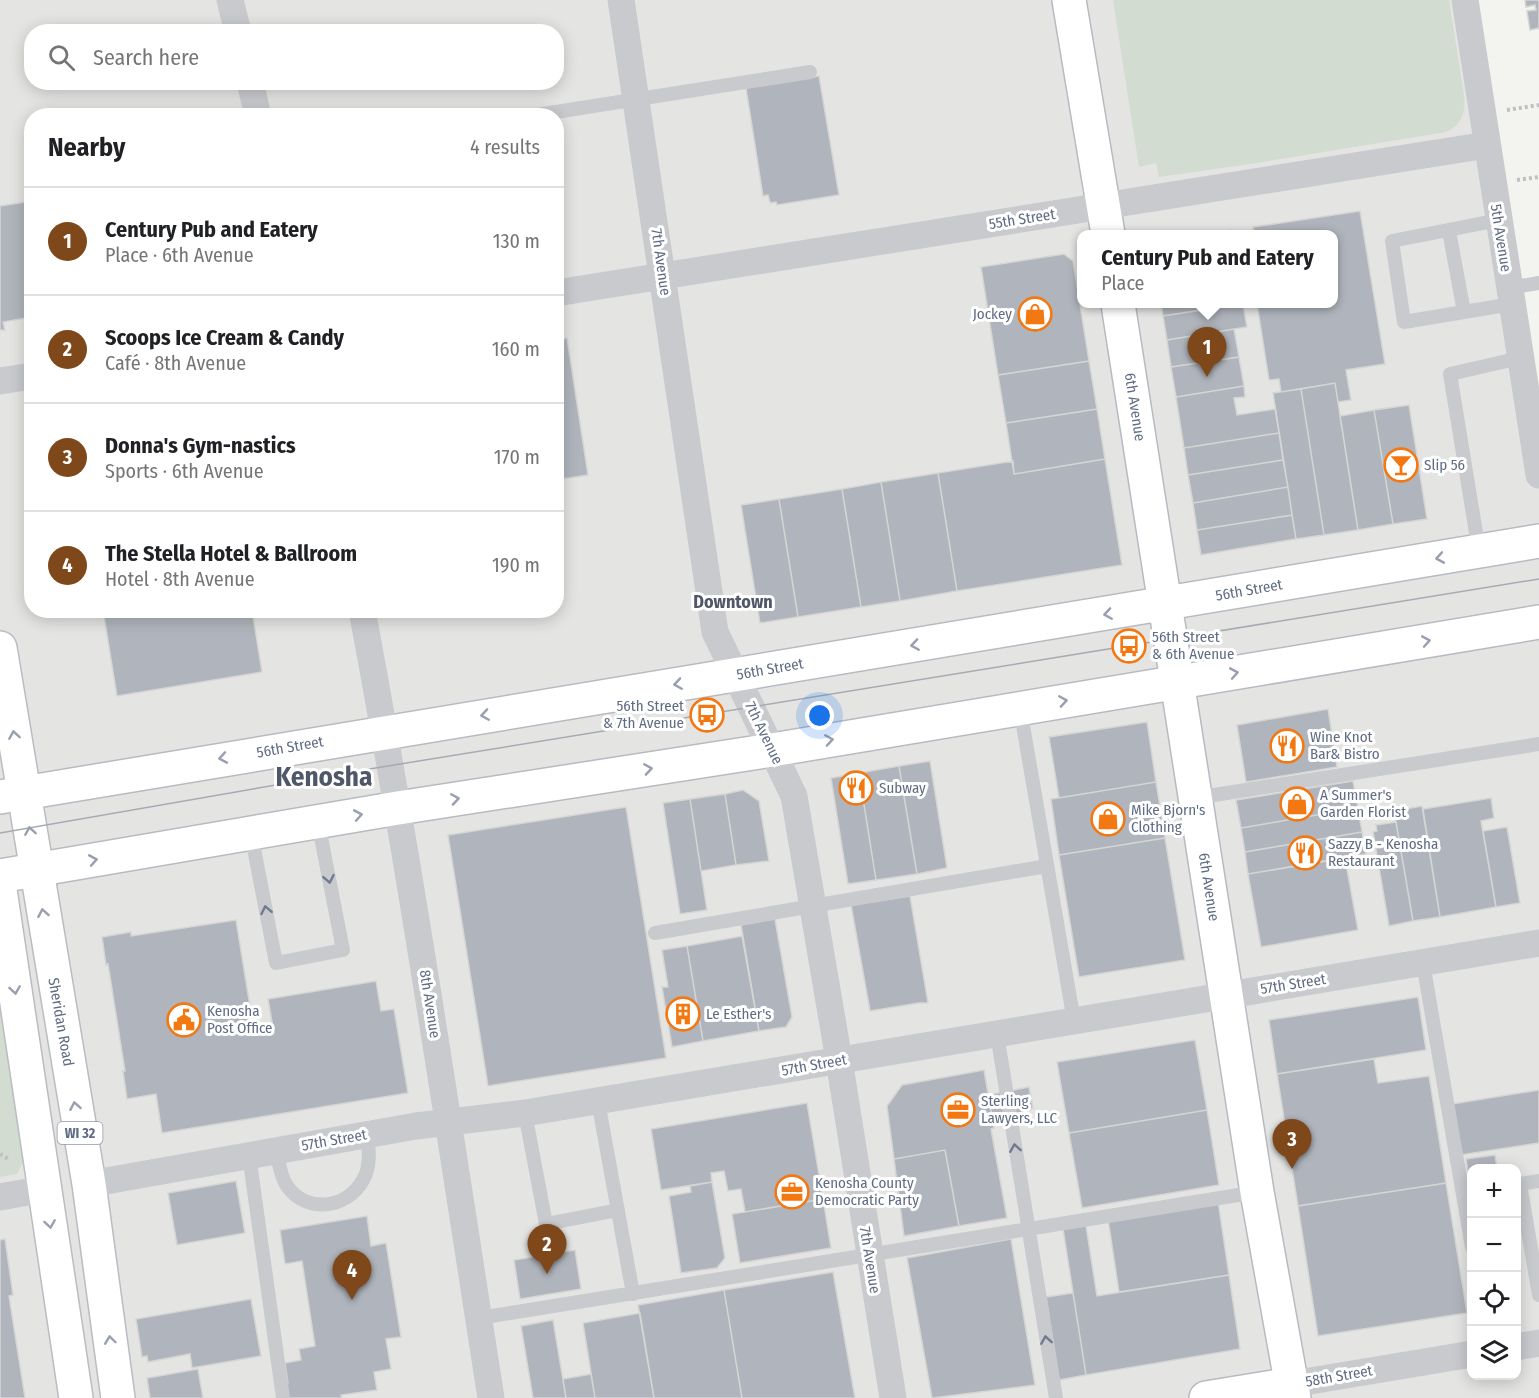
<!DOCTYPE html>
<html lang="en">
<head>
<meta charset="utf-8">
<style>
	body { margin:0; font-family:"Fira Sans Condensed",sans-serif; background:#f2f2f2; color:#202124 }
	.controls { position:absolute; right:18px; bottom:18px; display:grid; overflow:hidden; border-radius:12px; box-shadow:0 3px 15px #0003 }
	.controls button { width:54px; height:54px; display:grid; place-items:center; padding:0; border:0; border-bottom:2px solid #e0e0e0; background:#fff; color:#202124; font:30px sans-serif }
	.you { position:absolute; left:820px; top:716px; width:21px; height:21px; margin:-15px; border:4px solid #fff; border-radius:50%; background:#1a73e8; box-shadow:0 0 0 9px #1a73e833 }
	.badge { display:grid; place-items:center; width:39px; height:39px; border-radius:50%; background:#7f481b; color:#fff; font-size:20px; font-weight:700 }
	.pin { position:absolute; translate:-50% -50px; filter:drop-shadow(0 2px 3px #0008) }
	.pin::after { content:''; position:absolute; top:32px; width:21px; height:18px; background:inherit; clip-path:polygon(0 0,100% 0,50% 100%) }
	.popup { position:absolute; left:1077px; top:230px; width:261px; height:78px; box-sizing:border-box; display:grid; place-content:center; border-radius:12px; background:#fff; filter:drop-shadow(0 2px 4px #0005); font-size:20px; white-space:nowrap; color:#757577 }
	.popup b { font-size:22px; color:#202124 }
	.popup::after { content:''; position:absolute; left:50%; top:100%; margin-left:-12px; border:12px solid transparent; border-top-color:#fff }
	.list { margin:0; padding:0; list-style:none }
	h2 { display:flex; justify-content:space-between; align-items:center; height:78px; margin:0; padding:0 24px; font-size:26px }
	h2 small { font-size:20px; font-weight:400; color:#757577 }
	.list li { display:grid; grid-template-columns:39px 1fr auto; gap:18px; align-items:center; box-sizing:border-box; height:108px; padding:0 24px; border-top:2px solid #e0e0e0 }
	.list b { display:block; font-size:22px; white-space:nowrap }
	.list p { margin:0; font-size:20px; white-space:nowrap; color:#757577 }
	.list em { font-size:20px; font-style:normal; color:#757577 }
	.icon { flex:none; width:33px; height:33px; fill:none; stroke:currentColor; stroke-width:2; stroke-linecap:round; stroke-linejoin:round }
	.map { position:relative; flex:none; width:1539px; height:1398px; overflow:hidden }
	.search { position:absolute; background:#fff; box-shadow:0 3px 15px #0003; left:24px; top:24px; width:540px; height:66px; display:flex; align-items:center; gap:15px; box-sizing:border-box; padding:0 21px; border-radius:24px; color:#757577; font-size:22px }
	.panel { position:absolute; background:#fff; box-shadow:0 3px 15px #0003; left:24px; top:108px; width:540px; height:510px; border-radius:24px }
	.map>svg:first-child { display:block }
	.built { fill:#e4e5e3; fill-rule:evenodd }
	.green { fill:#d2dcd0 }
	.building { fill:#b0b5bd; stroke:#d5d5d3; stroke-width:1.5 }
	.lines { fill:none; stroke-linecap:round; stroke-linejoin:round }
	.secondary-casing { stroke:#b7bac1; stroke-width:36 }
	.primary-casing { stroke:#babcc1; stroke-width:36 }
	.path { stroke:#bec0c2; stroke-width:4; stroke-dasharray:3 3; stroke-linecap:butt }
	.lane { stroke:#c8cace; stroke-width:14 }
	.street { stroke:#c8cace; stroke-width:27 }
	.secondary { stroke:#fff; stroke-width:33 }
	.primary { stroke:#fff; stroke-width:33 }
	.tram { stroke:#a7aab2; stroke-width:1.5 }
	.oneway { stroke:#989faf }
	.oneway2 { stroke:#707a8f }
	.labels { text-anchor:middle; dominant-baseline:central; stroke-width:6; stroke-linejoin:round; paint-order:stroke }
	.shield { fill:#fff; stroke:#9098a9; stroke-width:1.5 }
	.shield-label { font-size:14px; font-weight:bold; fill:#606c84 }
	.street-label { font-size:15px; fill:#606c84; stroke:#fff }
	.poi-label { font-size:15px; fill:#606c84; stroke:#fff; text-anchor:start }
	.quarter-label { font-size:18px; font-weight:bold; fill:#4f5768; stroke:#fff }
	.town-label { font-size:27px; font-weight:bold; fill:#4f5768; stroke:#fff }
</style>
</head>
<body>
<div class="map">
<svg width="1539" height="1398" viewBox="0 0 1539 1398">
	<rect width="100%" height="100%" fill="#f3f4ef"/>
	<path class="built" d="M 0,0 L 1465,0 L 1539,476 L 1539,1398 L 0,1398 ZM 32,32 L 556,32 L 556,82 L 32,82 ZM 32,116 L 556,116 L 556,610 L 32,610 ZM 1081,234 L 1333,234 L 1333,304 L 1081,304 ZM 1472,1168 L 1516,1168 L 1516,1376 L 1472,1376 Z"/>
	<path class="green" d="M 1113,0 L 1449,0 L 1464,95 C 1466,112 1462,125 1446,132 L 1250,164 L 1159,177 L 1156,163 L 1139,167 Z
		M 0,974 L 28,1153 L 17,1174 L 0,1177 Z"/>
	<path class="building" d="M 1525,0 L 1539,0 L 1539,30 L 1539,28 L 1530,30 L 1527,11 L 1536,10 L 1535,5 L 1526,7 Z
		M 819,76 L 839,195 L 777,205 L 776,202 L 770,203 L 768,195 L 763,196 L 746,88 Z
		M 32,201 L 32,317 L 3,322 L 5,330 L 0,330 L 0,206 Z
		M 1360,211 L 1385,364 L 1346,370 L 1351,400 L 1338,402 L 1335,383 L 1281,392 L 1279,379 L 1269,380 L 1257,304 L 1333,304 L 1333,234 L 1254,234 L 1253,227 Z
		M 1231,230 L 1231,234 L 1202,234 Z
		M 1064,254 L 1073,261 L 1089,361 L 998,375 L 981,267 Z
		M 1161,304 L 1226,304 L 1226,306 L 1163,316 Z
		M 1243,304 L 1247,327 L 1167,340 L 1163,316 Z
		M 1234,329 L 1239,357 L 1171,367 L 1167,340 Z
		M 567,338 L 588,475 L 556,480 L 556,391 L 558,391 L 556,340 Z
		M 1239,357 L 1244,386 L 1176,397 L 1171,367 Z
		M 1089,361 L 1097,409 L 1006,423 L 998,375 Z
		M 1335,383 L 1358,530 L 1324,535 L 1301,389 Z
		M 1244,386 L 1245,397 L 1234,398 L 1237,415 L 1275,409 L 1279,433 L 1184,448 L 1176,397 Z
		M 1301,389 L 1324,535 L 1296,539 L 1273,393 Z
		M 1409,405 L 1427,519 L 1393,524 L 1374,410 Z
		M 1097,409 L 1105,459 L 1014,474 L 1006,423 Z
		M 1374,410 L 1393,524 L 1358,530 L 1340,416 Z
		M 1279,433 L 1283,460 L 1188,475 L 1184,448 Z
		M 1105,459 L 1122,565 L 957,591 L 938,473 L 1013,461 L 1014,474 Z
		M 1283,460 L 1288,487 L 1193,503 L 1188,475 Z
		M 938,473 L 957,591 L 900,601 L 881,482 Z
		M 881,482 L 900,601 L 861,607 L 842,489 Z
		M 1288,487 L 1292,515 L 1197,530 L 1193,503 Z
		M 842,489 L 861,607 L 798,617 L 779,499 Z
		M 779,499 L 798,617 L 760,623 L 741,505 Z
		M 1292,515 L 1296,539 L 1201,555 L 1197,530 Z
		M 103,610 L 252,610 L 262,672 L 117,696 Z
		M 1328,709 L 1337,767 L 1246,782 L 1237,725 Z
		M 1147,722 L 1156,782 L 1059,798 L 1049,737 Z
		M 930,761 L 947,868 L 917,874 L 899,766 Z
		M 899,766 L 917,874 L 876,880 L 859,773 Z
		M 859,773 L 876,880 L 848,884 L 831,778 Z
		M 1353,781 L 1358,808 L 1241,828 L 1236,800 Z
		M 1156,782 L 1165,838 L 1059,855 L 1051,799 Z
		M 743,790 L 759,801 L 769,861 L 736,865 L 725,794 Z
		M 725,794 L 736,865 L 701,871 L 690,799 Z
		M 1491,798 L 1494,818 L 1481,821 L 1496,907 L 1440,917 L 1423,809 Z
		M 690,799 L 707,910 L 680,914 L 663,803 Z
		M 1422,806 L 1440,917 L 1413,921 L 1394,811 Z
		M 626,807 L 666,1058 L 488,1086 L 448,835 Z
		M 1358,808 L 1362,832 L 1245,852 L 1241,828 Z
		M 1396,822 L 1413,921 L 1389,926 L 1373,832 L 1377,831 L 1376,825 Z
		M 1507,827 L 1520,903 L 1496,907 L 1483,831 Z
		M 1362,832 L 1366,854 L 1248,874 L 1245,852 Z
		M 1165,838 L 1185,960 L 1079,977 L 1059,855 Z
		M 1345,858 L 1358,930 L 1261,947 L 1248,874 Z
		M 910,896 L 928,1003 L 919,1003 L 870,1011 L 851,905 Z
		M 775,919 L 792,1017 L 786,1027 L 759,1031 L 741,925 Z
		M 236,920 L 254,1031 L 273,1028 L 268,999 L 376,981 L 381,1011 L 394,1009 L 408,1093 L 162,1133 L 156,1094 L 127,1099 L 123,1071 L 125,1071 L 108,964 L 106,965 L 102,937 L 131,932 L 131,936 Z
		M 742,936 L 759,1031 L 703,1041 L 687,946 Z
		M 687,946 L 703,1041 L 672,1047 L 662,987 L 668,987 L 662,950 Z
		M 1418,997 L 1426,1050 L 1277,1074 L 1269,1020 Z
		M 1195,1040 L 1207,1110 L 1069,1133 L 1057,1062 Z
		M 1374,1059 L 1378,1083 L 1429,1076 L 1446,1183 L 1298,1206 L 1277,1074 Z
		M 984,1070 L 994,1128 L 991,1129 L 1007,1218 L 959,1226 L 945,1150 L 894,1159 L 887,1106 L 902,1085 Z
		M 1029,1087 L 1033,1108 L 1010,1120 L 993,1122 L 988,1095 Z
		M 1539,1090 L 1539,1143 L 1460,1155 L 1452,1104 Z
		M 807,1103 L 823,1199 L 745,1212 L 741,1189 L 728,1191 L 724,1171 L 711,1173 L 712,1182 L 661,1190 L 651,1129 Z
		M 1207,1110 L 1219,1185 L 1082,1208 L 1069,1133 Z
		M 945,1150 L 959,1226 L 904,1236 L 894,1159 Z
		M 1495,1155 L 1497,1168 L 1472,1168 L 1471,1191 L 1466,1159 Z
		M 236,1181 L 245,1233 L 177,1245 L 168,1193 Z
		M 712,1182 L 725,1258 L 717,1268 L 681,1273 L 669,1196 L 691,1192 L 690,1186 Z
		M 1446,1183 L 1467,1313 L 1318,1336 L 1298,1206 Z
		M 823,1199 L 831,1248 L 740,1263 L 732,1214 Z
		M 1218,1201 L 1229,1275 L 1119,1292 L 1108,1219 Z
		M 367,1216 L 371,1246 L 386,1243 L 401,1337 L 386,1339 L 391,1369 L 374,1372 L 377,1390 L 341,1395 L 342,1398 L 287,1398 L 285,1383 L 288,1383 L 285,1363 L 301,1360 L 299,1349 L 315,1346 L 302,1261 L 285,1264 L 280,1230 Z
		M 1086,1226 L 1097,1296 L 1229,1275 L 1240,1349 L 1086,1375 L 1063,1229 Z
		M 5,1239 L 13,1295 L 9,1296 L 25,1398 L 0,1398 L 0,1240 Z
		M 1011,1239 L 1035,1385 L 932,1398 L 907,1258 Z
		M 575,1250 L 581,1289 L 520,1299 L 514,1260 Z
		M 833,1272 L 855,1398 L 742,1398 L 724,1290 Z
		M 724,1290 L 742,1398 L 654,1398 L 638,1305 Z
		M 1073,1293 L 1086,1375 L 1059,1380 L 1046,1297 Z
		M 251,1299 L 261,1356 L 192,1368 L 190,1354 L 148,1362 L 147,1356 L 142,1357 L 136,1319 Z
		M 640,1313 L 654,1398 L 595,1398 L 583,1323 Z
		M 553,1320 L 566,1398 L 533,1398 L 521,1326 Z
		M 198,1369 L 203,1398 L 150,1398 L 147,1378 Z
		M 591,1374 L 595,1398 L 566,1398 L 563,1379 Z"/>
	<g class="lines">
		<defs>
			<path id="secondary" d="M 1069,0 L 1108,234
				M 1118,304 L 1257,1192 L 1294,1398
				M 0,797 C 512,708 1026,628 1539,541
				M 0,876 L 398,808 L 772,750 L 1539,622
				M 1206,1398 L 1292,1384"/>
			<path id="primary" d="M 0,648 L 89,1184 L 118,1398
				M 0,890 L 76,1398"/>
		</defs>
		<use href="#secondary" class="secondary-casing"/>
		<use href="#primary" class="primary-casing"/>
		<path class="path" d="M 1507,110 L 1539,105
			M 1517,180 L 1539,177
			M 0,1154 L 10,1160"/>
		<path class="lane" d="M 530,116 L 810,72
			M 1499,220 L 1392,241 L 1404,322 L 1512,304
			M 1449,231 L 1464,312
			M 1509,288 L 1539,283
			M 1479,551 L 1450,374 L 1520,358
			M 1020,708 L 1074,1021
			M 1195,798 L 1539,744
			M 251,833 L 276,963 L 343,950 L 318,822
			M 655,933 L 1047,866
			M 1423,963 L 1472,1247
			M 997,1034 L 1056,1398
			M 598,1101 L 633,1294
			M 525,1113 L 546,1224 L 618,1210
			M 276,1150 C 279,1162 280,1176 287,1186 C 306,1214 347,1209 363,1180 C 371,1167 369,1149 367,1134
			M 249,1155 L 283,1398
			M 1539,1181 L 1520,1184 L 1539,1295
			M 479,1318 L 1257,1192"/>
		<path class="street" d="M 230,0 L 238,32
			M 621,0 L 715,632 L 794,796 L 839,1060 L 893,1398
			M 1465,0 L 1539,475
			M 250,82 L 258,116
			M 556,293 L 1487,145
			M 0,381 L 32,376
			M 362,610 C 411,872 450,1135 491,1398
			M 89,1184 L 416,1126 L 525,1113 L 1539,943
			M 0,1197 L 45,1189
			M 1516,1347 L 1539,1343
			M 1292,1384 L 1472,1354"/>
		<use href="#secondary" class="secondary"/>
		<use href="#primary" class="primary"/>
		<path class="tram" d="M 0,833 L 351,772 L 1539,579"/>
	</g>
	<defs><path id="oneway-chevron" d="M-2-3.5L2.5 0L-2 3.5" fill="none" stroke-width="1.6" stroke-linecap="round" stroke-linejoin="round" transform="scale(1.5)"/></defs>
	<g class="oneway">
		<use href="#oneway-chevron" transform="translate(1440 558) rotate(170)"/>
		<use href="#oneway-chevron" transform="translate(1108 614) rotate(171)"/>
		<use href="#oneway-chevron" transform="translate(1426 641) rotate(-10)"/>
		<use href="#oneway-chevron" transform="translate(915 645) rotate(171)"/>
		<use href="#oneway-chevron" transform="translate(1234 673) rotate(-10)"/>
		<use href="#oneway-chevron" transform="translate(678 684) rotate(171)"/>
		<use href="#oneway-chevron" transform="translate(1063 701) rotate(-9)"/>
		<use href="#oneway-chevron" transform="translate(485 715) rotate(171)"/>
		<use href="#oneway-chevron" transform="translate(14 735) rotate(-99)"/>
		<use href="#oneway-chevron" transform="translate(829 740) rotate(-9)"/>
		<use href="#oneway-chevron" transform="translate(223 758) rotate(170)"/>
		<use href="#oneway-chevron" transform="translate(648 769) rotate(-9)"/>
		<use href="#oneway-chevron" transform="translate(455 799) rotate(-9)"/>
		<use href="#oneway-chevron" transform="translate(358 815) rotate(-10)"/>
		<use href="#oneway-chevron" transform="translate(30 831) rotate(-99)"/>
		<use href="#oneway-chevron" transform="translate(93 860) rotate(-10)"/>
		<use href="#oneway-chevron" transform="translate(43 913) rotate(-100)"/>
		<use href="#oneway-chevron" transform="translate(15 990) rotate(81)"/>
		<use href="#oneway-chevron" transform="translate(75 1106) rotate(-100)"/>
		<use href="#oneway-chevron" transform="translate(50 1224) rotate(81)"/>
		<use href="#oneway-chevron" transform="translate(110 1340) rotate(-98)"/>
	</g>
	<g class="oneway2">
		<use href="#oneway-chevron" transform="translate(329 879) rotate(79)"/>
		<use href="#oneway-chevron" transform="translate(266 910) rotate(-101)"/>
		<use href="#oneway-chevron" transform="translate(1015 1148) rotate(-99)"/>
		<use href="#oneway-chevron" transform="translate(1046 1340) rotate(-99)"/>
	</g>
	<defs>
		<symbol id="shop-ring" viewBox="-11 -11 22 22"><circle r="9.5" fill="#fff" stroke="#f37811" stroke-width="1.5"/><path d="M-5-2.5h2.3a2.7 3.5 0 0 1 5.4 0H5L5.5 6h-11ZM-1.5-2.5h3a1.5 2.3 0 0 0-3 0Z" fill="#f37811"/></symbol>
		<symbol id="bar-ring" viewBox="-11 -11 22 22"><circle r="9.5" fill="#fff" stroke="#f37811" stroke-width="1.5"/><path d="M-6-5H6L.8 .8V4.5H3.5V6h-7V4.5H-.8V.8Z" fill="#f37811"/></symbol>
		<symbol id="bus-ring" viewBox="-11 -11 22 22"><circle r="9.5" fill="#fff" stroke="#f37811" stroke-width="1.5"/><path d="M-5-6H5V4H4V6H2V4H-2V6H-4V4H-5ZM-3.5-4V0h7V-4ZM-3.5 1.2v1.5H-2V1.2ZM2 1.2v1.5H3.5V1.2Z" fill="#f37811"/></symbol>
		<symbol id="restaurant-ring" viewBox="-11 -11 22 22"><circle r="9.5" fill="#fff" stroke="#f37811" stroke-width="1.5"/><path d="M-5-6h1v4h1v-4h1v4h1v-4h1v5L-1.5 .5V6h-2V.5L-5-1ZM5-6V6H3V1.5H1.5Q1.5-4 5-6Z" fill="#f37811"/></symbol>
		<symbol id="building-ring" viewBox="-11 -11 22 22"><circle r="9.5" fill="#fff" stroke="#f37811" stroke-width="1.5"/><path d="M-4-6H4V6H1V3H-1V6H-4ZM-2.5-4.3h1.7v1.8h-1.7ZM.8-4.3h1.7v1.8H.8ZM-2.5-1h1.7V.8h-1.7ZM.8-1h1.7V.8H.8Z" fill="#f37811"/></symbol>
		<symbol id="civic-ring" viewBox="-11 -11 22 22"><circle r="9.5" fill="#fff" stroke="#f37811" stroke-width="1.5"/><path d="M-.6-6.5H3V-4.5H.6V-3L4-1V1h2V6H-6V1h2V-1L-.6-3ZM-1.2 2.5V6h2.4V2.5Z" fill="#f37811"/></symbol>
		<symbol id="office-ring" viewBox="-11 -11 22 22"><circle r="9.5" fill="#fff" stroke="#f37811" stroke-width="1.5"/><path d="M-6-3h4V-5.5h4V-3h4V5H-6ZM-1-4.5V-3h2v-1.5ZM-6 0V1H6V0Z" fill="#f37811"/></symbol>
	</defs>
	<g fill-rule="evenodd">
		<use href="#shop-ring" x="1016" y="295" width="38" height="38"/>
		<use href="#bar-ring" x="1382" y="446" width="38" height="38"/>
		<use href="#bus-ring" x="1110" y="627" width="38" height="38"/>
		<use href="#bus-ring" x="688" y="696" width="38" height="38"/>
		<use href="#restaurant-ring" x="1268" y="727" width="38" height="38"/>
		<use href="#restaurant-ring" x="837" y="769" width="38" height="38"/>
		<use href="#shop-ring" x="1278" y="785" width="38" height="38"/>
		<use href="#shop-ring" x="1089" y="800" width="38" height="38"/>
		<use href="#restaurant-ring" x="1286" y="834" width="38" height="38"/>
		<use href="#building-ring" x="664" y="995" width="38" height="38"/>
		<use href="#civic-ring" x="165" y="1001" width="38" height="38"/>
		<use href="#office-ring" x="939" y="1091" width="38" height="38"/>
		<use href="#office-ring" x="773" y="1173" width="38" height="38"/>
	</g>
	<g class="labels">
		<rect class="shield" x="57.5" y="1122" width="45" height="22" rx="4.5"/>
		<g class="shield-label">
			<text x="80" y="1133">WI 32</text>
		</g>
		<g class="street-label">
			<text transform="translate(1022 219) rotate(-9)">55th Street</text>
			<text transform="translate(1501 238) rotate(81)">5th Avenue</text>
			<text transform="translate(661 262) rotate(82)">7th Avenue</text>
			<text transform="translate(1135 407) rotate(81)">6th Avenue</text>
			<text transform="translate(1249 590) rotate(-10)">56th Street</text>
			<text transform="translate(770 669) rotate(-10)">56th Street</text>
			<text transform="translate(764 733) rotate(64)">7th Avenue</text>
			<text transform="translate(290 747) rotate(-10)">56th Street</text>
			<text transform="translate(1209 887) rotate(81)">6th Avenue</text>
			<text transform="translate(1293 984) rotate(-9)">57th Street</text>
			<text transform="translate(430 1004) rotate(81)">8th Avenue</text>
			<text transform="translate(61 1022) rotate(80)">Sheridan Road</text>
			<text transform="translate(814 1065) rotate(-10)">57th Street</text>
			<text transform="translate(334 1140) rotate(-10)">57th Street</text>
			<text transform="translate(870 1260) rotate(81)">7th Avenue</text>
			<text transform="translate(1339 1376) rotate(-10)">58th Street</text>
		</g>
		<g class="poi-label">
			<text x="1012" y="314" text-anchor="end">Jockey</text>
			<text x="1424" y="465">Slip 56</text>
			<text x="1152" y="637">56th Street<tspan x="1152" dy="17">&amp; 6th Avenue</tspan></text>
			<text x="684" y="706" text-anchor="end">56th Street<tspan x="684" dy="17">&amp; 7th Avenue</tspan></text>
			<text x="1310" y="737">Wine Knot<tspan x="1310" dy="17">Bar&amp; Bistro</tspan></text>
			<text x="879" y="788">Subway</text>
			<text x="1320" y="795">A Summer's<tspan x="1320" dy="17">Garden Florist</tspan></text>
			<text x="1131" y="810">Mike Bjorn's<tspan x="1131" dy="17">Clothing</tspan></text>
			<text x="1328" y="844">Sazzy B - Kenosha<tspan x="1328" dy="17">Restaurant</tspan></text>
			<text x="207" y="1011">Kenosha<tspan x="207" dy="17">Post Office</tspan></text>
			<text x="706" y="1014">Le Esther's</text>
			<text x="981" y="1101">Sterling<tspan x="981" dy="17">Lawyers, LLC</tspan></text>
			<text x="815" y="1183">Kenosha County<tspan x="815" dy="17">Democratic Party</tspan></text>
		</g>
		<g class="quarter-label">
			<text x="733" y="602">Downtown</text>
		</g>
		<g class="town-label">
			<text x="324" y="777">Kenosha</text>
		</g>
	</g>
</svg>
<div class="controls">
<button>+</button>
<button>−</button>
<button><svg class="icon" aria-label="locate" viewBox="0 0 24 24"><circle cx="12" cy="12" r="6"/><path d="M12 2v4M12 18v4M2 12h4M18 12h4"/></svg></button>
<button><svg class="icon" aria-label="layers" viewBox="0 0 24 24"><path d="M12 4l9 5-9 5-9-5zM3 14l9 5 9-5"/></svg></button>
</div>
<div class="you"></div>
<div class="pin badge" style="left:1207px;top:377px">1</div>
<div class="popup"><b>Century Pub and Eatery</b>Place</div>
<div class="pin badge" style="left:547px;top:1274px">2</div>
<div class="pin badge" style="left:1292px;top:1169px">3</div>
<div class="pin badge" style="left:352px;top:1300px">4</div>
<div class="search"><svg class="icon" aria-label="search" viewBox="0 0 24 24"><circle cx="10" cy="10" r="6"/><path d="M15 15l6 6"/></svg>Search here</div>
<section class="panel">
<h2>Nearby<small>4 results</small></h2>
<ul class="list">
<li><span class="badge">1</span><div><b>Century Pub and Eatery</b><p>Place · 6th Avenue</p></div><em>130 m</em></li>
<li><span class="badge">2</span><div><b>Scoops Ice Cream &amp; Candy</b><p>Café · 8th Avenue</p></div><em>160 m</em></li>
<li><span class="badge">3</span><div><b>Donna's Gym-nastics</b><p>Sports · 6th Avenue</p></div><em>170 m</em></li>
<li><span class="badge">4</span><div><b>The Stella Hotel &amp; Ballroom</b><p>Hotel · 8th Avenue</p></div><em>190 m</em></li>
</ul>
</section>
</div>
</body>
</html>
